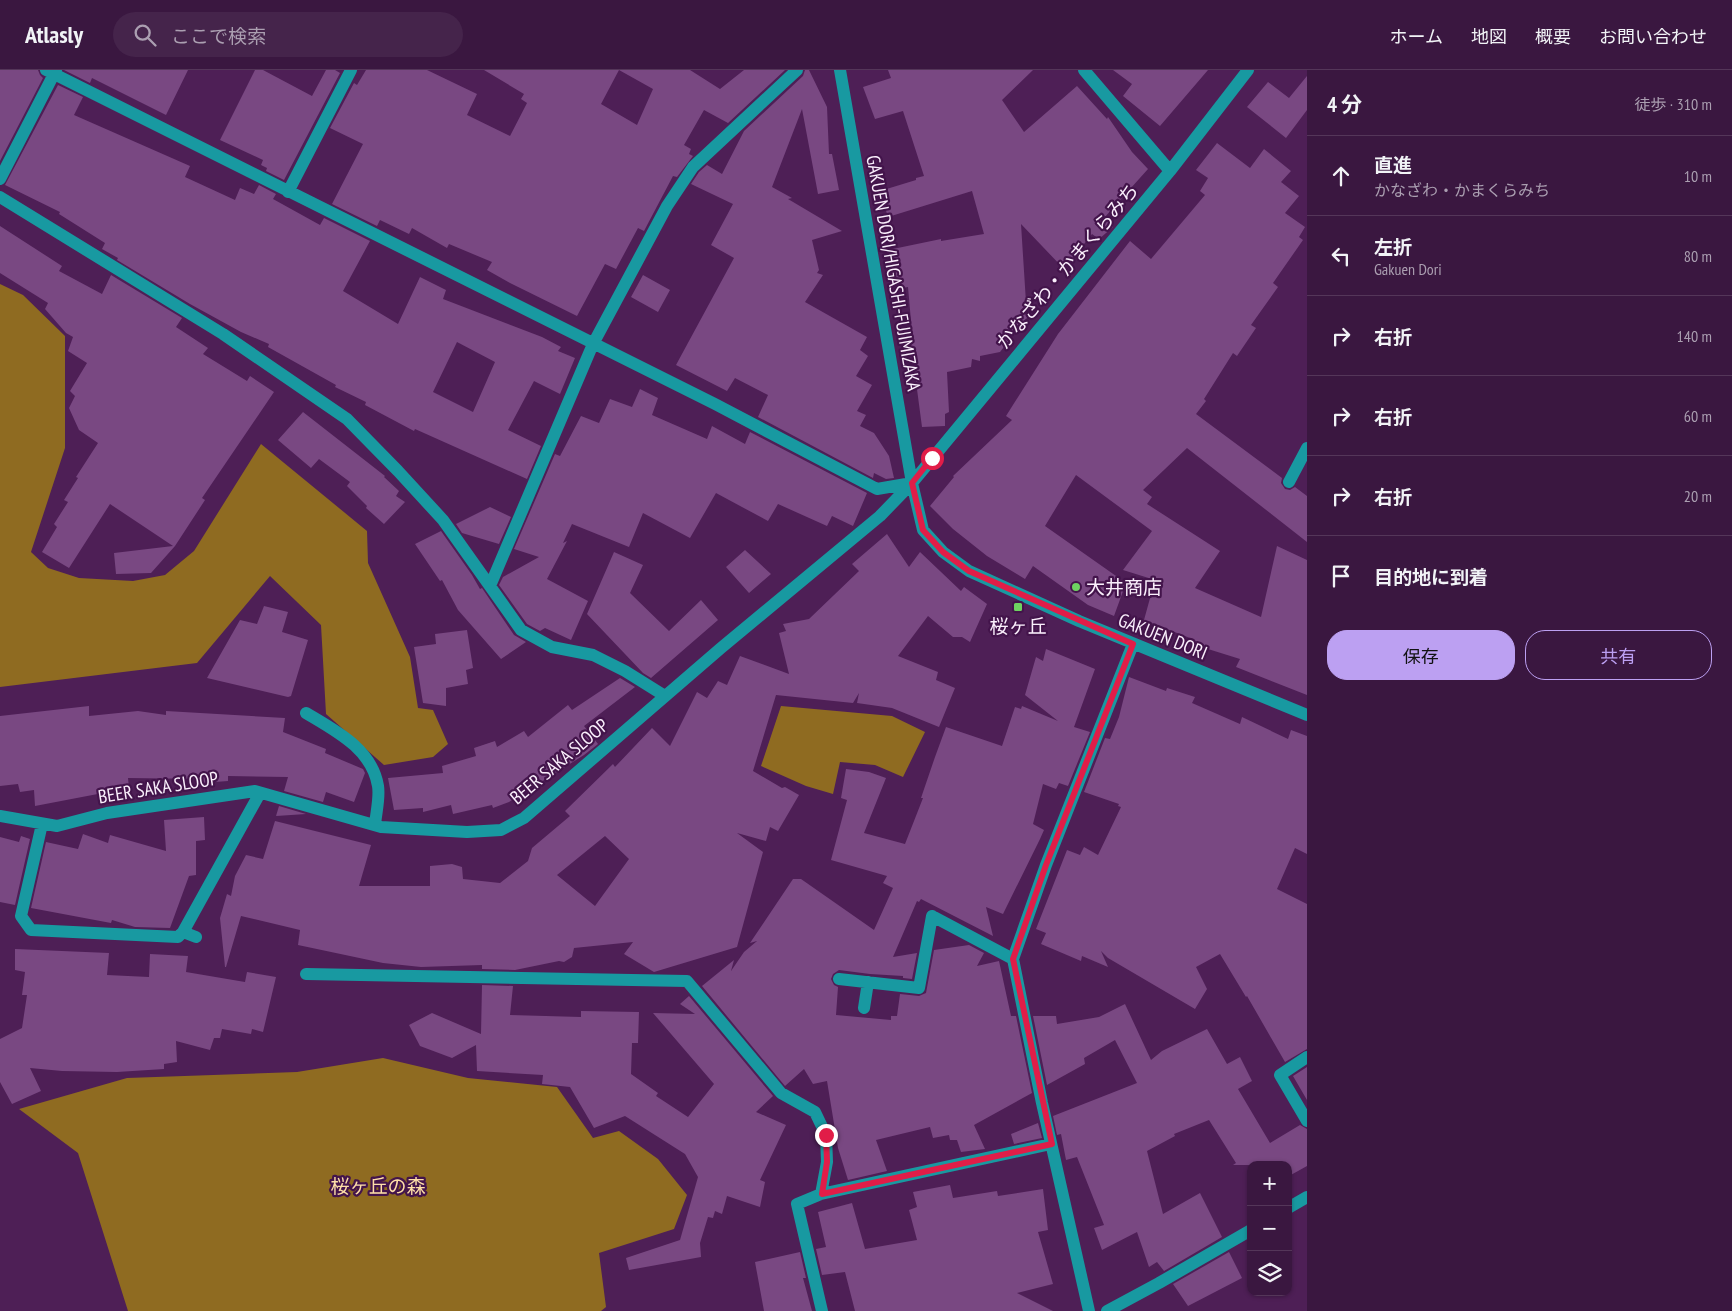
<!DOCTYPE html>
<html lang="ja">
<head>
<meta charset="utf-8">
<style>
	body { margin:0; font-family:"PT Sans Narrow","Noto Sans JP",sans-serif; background:#45244b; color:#f1f3f6 }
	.controls { position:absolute; right:15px; bottom:15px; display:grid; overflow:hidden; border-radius:10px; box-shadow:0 1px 4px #0004 }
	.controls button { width:45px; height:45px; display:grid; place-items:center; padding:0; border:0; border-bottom:1px solid #543659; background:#3a1740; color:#f1f3f6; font:25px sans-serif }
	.stop { position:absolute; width:15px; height:15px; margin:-11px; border:4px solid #e11d48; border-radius:50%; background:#fff }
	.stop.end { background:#e11d48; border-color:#fff; box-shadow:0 1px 5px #0008 }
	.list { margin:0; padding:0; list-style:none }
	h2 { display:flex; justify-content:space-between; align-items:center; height:65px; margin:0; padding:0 20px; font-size:21px }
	h2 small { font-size:16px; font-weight:400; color:#ab9fb1 }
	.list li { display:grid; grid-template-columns:32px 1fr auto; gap:15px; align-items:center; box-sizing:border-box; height:80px; padding:0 20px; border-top:1px solid #543659 }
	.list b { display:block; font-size:19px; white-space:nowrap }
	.list p { margin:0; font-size:16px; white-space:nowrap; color:#ab9fb1 }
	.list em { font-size:16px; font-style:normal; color:#ab9fb1 }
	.actions { display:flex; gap:10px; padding:15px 20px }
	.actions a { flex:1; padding:11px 0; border:1px solid #bca0f2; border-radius:20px; text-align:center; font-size:18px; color:#bca0f2 }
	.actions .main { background:#bca0f2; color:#111 }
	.icon { flex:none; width:28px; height:28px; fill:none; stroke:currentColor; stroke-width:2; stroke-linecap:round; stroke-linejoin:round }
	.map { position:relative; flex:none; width:1307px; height:1241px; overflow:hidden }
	header { display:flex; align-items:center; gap:30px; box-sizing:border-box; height:70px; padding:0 25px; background:#3a1740; border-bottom:1px solid #543659 }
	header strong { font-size:24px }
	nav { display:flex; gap:28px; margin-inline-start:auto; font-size:18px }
	.search { width:350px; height:45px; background:#45244b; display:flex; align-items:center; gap:12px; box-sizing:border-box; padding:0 18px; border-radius:28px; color:#ab9fb1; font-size:19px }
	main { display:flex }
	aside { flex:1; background:#3a1740 }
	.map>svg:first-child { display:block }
	.forest { fill:#8f6b21 }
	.building { fill:#794882; fill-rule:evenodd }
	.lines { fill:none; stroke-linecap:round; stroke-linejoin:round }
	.minor { stroke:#1899a1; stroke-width:12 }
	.route { stroke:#e11d48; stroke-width:6 }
	.poi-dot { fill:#6ed361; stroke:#43144b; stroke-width:2 }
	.labels { text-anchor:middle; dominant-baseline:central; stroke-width:4.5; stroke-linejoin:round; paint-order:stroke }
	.street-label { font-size:19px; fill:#faeffc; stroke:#43144b }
	.poi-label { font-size:19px; fill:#faeffc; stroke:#43144b; text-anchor:start }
	.park-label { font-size:19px; fill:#fedfa8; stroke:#43144b }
</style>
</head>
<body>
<header>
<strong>Atlasly</strong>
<div class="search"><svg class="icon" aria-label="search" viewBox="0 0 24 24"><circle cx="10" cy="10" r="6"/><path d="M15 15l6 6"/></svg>ここで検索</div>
<nav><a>ホーム</a><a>地図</a><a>概要</a><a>お問い合わせ</a></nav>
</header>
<main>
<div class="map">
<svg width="1307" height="1241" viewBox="0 0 1307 1241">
	<rect width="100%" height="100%" fill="#4e1f56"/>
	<path class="forest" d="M 0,214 L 23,225 L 65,266 L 65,378 L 31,482 L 48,498 L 79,508 L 133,511 L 165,505 L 194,481 L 261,374 L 367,461 L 368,493 L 410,587 L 418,638 L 433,640 L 448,674 L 433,687 L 384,695 L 326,644 L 321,555 L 270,506 L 197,593 L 0,617 Z
		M 781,636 L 892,646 L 925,662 L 903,707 L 875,695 L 840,692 L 833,724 L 806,716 L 761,696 Z
		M 383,988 L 468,1008 L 557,1017 L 593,1068 L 619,1061 L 658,1089 L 687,1125 L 674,1159 L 599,1183 L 606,1237 L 601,1241 L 128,1241 L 78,1083 L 19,1039 L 127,1008 L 297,1002 Z"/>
	<path class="building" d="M 0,0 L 38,0 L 40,5 L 43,8 L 0,91 Z
		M 64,0 L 188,0 L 166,45 L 92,8 L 90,13 Z
		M 255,0 L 263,0 L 312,26 L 326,0 L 335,0 L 340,3 L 284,110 L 266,101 L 267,98 L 261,95 L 263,90 L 220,70 Z
		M 366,0 L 427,0 L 477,24 L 467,45 L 510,66 L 527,33 L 521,29 L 524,24 L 484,0 L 619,0 L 601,34 L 637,55 L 653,19 L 619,0 L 690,0 L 720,19 L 744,0 L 785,0 L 728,53 L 704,40 L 684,75 L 691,79 L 689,84 L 693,86 L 677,107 L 673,106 L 644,161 L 638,158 L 616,199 L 605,194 L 577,246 L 510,213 L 487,200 L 492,192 L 449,174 L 447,178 L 412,158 L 409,164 L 380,150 L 377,156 L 332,134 L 363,74 L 330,58 L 354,13 L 357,15 Z
		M 805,0 L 809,0 L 827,37 L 829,84 L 832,84 L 839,120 L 818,124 L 802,39 L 772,117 L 792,128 L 788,129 L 842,161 L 812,170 L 819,200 L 817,203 L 823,205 L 805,232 L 867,267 L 860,280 L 868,286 L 856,306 L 872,315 L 857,341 L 866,345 L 860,356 L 874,363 L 889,386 L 894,408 L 886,409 L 874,403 L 873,408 L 758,347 L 768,325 L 735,308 L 727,321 L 676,295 L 734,188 L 711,175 L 733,134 L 691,114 L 699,102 L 707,95 L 722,104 L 744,61 L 803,6 Z
		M 888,0 L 1033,0 L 1002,30 L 1024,62 L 1077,16 L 1107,49 L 1108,47 L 1132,82 L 1148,99 L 1104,148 L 1113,157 L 1099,169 L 1092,164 L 1064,199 L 1021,154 L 1027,248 L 1010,263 L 1010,269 L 1000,282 L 980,286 L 980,291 L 972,289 L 971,297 L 947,302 L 949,342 L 945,344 L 945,356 L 922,357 L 911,274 L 913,274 L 908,217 L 902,218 L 901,210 L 896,219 L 888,180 L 941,169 L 941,171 L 984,164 L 972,121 L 888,147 L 880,121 L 916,110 L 916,108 L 924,106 L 903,41 L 875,49 L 863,17 L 891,8 Z
		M 1113,0 L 1208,0 L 1160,56 L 1123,26 L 1132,14 Z
		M 1307,6 L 1307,40 L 1286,68 L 1247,37 L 1268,12 L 1289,28 Z
		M 58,15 L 83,27 L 74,45 L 190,96 L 185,107 L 235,130 L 240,118 L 254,124 L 259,115 L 276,124 L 273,129 L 320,155 L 324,148 L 370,171 L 343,221 L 398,254 L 420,207 L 446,220 L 443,229 L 542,267 L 561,277 L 558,281 L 575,288 L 560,324 L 534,311 L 508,360 L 541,376 L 527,409 L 415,359 L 414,361 L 365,335 L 366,332 L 335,317 L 336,315 L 268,277 L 269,274 L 241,262 L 190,234 L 117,190 L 118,188 L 102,179 L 105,173 L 59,144 L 60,142 L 5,115 ZM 457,272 L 495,292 L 473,342 L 433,322 Z
		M 1217,73 L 1250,98 L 1264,79 L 1291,101 L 1281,112 L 1299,126 L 1285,143 L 1305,157 L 1299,167 L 1303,170 L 1273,213 L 1278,217 L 1251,255 L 1256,258 L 1237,286 L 1233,283 L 1204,329 L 1206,331 L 1196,344 L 1282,408 L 1281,413 L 1285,419 L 1290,420 L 1295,417 L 1307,426 L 1307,472 L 1187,378 L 1143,420 L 1152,427 L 1147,434 L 1220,481 L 1195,518 L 1261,547 L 1277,476 L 1307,490 L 1307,625 L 1236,597 L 1240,589 L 1192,574 L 1195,570 L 1144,550 L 1155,510 L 1123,500 L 1152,461 L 1076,405 L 1045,456 L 1126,513 L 1114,546 L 1088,535 L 1033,496 L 1025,509 L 987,486 L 953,459 L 930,436 L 954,407 L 953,406 L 1012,350 L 1006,346 L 1058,264 L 1130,171 L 1151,189 L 1205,125 L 1200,121 L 1208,108 L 1196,100 Z
		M 0,156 L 62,196 L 59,201 L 102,224 L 111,205 L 182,248 L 176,257 L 208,278 L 203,284 L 247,311 L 250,306 L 274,322 L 202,428 L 205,430 L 175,476 L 151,503 L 116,504 L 114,483 L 173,476 L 110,434 L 69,498 L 42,482 L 57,457 L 54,454 L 68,432 L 64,430 L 78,408 L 76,407 L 98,373 L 79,360 L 69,338 L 75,326 L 70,321 L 87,293 L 68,281 L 73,267 L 66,263 L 45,239 L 48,233 L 0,203 Z
		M 643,205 L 670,220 L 658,242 L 631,227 Z
		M 640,319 L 658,328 L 652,345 L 707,369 L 712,356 L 745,374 L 750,362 L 867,423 L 853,456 L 832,446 L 827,456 L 778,434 L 768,451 L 716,423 L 690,468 L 643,443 L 629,477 L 572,454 L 563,473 L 567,471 L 547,509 L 588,531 L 571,570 L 545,558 L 540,561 L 527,554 L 499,515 L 503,507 L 539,487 L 514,479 L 555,384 L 560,386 L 581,346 L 599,353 L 610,329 L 632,337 Z
		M 303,342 L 385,406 L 384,407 L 399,421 L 396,426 L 405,432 L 384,454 L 366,438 L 367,436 L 347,416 L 350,412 L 319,389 L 311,398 L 278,370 Z
		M 490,437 L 511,447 L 499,474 L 462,463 L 456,454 Z
		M 441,461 L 472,505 L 480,519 L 482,518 L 514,565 L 526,572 L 501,589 L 458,540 L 442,510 L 440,511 L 415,474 Z
		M 887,464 L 909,497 L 920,482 L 961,521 L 964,517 L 987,534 L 970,572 L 962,567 L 953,567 L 928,546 L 898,586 L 938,602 L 936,610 L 955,618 L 939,657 L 892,638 L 857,633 L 859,623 L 853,633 L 776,625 L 753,701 L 782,718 L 785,717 L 799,725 L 778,761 L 770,757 L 766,771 L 737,763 L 763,782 L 737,877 L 654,902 L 624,884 L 633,872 L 574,878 L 572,887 L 564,892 L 559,891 L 515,900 L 482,899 L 482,895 L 421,897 L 383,893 L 298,875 L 300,860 L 241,846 L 226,897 L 225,897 L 220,848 L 227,824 L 231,826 L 235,806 L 246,785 L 263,789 L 275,751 L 371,775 L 359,816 L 430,816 L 430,796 L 452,794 L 462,797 L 463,809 L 500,813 L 528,791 L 532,778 L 570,746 L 565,741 L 613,694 L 615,697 L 652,658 L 670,676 L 697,622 L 707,628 L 718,611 L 727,615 L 740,586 L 789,604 L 779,563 L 786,561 L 783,554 L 809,549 L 859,501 L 852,494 ZM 605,766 L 629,789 L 595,836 L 557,805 Z
		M 745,480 L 771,504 L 749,523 L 726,497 Z
		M 614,482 L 643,495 L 630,523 L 669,561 L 701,530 L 718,550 L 651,608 L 643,603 L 587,544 Z
		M 264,536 L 288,542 L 282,562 L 308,570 L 291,626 L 288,627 L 207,608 L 240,550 L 257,554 Z
		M 467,560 L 473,598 L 466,600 L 468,614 L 446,618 L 446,636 L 423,633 L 414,577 L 436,574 L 435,564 Z
		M 1046,579 L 1095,599 L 1074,657 L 1090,662 L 1068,716 L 1059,713 L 1056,719 L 1043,714 L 1033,754 L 1044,760 L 1040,769 L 1003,844 L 986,837 L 993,866 L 921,829 L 919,832 L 917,831 L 893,887 L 917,883 L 912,909 L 903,908 L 903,906 L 870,904 L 839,900 L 833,904 L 831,909 L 834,915 L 838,917 L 836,945 L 891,950 L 891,946 L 897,946 L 900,924 L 919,926 L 926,923 L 934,880 L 969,875 L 984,883 L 977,896 L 999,891 L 1011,946 L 1016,946 L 1032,1023 L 974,1055 L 985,1079 L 961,1082 L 957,1070 L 950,1070 L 949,1065 L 933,1068 L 930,1057 L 876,1070 L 887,1101 L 848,1110 L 838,1078 L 827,1011 L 813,1014 L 804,999 L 785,1016 L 702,916 L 734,890 L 731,901 L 744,882 L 757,871 L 750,873 L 793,809 L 801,809 L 874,860 L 893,818 L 883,813 L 887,806 L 831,790 L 847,730 L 841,728 L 846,699 L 869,702 L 886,708 L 864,763 L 905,774 L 923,728 L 921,728 L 935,687 L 946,657 L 1002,676 L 1015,637 L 1021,639 L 1022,636 L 1058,651 L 1025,625 L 1036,587 L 1043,591 Z
		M 1129,607 L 1166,621 L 1167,618 L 1195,627 L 1192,633 L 1240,654 L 1242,647 L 1288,669 L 1291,660 L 1307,666 L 1307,784 L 1295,778 L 1277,819 L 1307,834 L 1307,979 L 1285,992 L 1247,926 L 1246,927 L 1220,884 L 1196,897 L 1207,919 L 1195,939 L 1108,888 L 1101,881 L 1108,897 L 1082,886 L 1081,891 L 1041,874 L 1046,863 L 1036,859 L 1067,780 L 1080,785 L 1084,777 L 1098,785 L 1121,737 L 1118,736 L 1119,734 L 1084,722 L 1105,668 L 1110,669 L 1119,647 Z
		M 620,608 L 635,617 L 584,656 L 598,674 L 584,685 L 509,732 L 493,738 L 492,735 L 453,744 L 451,735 L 423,742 L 423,738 L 394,740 L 388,708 L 443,703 L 442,696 L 476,686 L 474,678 L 495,671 L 497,677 L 524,661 L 528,667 L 568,635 L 572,640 Z
		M 89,636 L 89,646 L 138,641 L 166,645 L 166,641 L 285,648 L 283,662 L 326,679 L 325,683 L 363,699 L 365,703 L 354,732 L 326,722 L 323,732 L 284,721 L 288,707 L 228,706 L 228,711 L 202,713 L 202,709 L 128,708 L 129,718 L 35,736 L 34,720 L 20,722 L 18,714 L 0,716 L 0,646 Z
		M 279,736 L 306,744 L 276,746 Z
		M 204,747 L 205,770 L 196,771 L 196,805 L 189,806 L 170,858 L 135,857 L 112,850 L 111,853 L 31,838 L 46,772 L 78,779 L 83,764 L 108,773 L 110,765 L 166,781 L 164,750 Z
		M 21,766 L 30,769 L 15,835 L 0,832 L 0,767 L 19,772 Z
		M 15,879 L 109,883 L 107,905 L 149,907 L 150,884 L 188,886 L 186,902 L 245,912 L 247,902 L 276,907 L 263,962 L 252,959 L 251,964 L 222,959 L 220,968 L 214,968 L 210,980 L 176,971 L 177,992 L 164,994 L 164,999 L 117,1002 L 62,1001 L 30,998 L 41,1021 L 12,1034 L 0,1012 L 0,969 L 22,958 L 27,925 L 22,925 L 25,902 L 15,900 Z
		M 482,915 L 513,916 L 510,945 L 581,947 L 581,941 L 639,942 L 638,973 L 632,973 L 631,1004 L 658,1023 L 656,1026 L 688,1047 L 714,1014 L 653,943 L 695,944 L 680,934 L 689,926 L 773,1026 L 756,1042 L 786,1055 L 760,1110 L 765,1112 L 760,1137 L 727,1126 L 722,1144 L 715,1141 L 713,1148 L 708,1147 L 700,1173 L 701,1187 L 629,1200 L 626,1188 L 680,1170 L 698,1107 L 685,1084 L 625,1046 L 594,1058 L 570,1017 L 542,1014 L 543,1005 L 477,1001 L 476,975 L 452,988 L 420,976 L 409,955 L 432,943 L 481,964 Z
		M 1125,934 L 1151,990 L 1162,981 L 1207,959 L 1227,994 L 1240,987 L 1252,1011 L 1238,1019 L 1270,1073 L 1300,1055 L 1307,1059 L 1307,1096 L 1289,1106 L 1288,1095 L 1233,1095 L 1236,1093 L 1209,1050 L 1174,1064 L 1175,1066 L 1147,1081 L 1163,1144 L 1200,1123 L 1222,1167 L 1164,1201 L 1157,1192 L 1149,1197 L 1137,1162 L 1102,1180 L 1094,1158 L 1104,1155 L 1077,1087 L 1066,1090 L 1061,1064 L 1057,1065 L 1053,1046 L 1137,1013 L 1115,970 L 1084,988 L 1085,994 L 1047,1015 L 1033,946 L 1056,946 L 1057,954 L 1099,947 Z
		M 1307,997 L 1307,1030 L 1293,1006 Z
		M 1038,1053 L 1042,1068 L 1014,1074 L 1011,1064 Z
		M 950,1115 L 953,1128 L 997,1121 L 998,1126 L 1043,1119 L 1048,1160 L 1038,1162 L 1053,1214 L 1017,1223 L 1053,1241 L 855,1241 L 845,1202 L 822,1205 L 816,1179 L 826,1177 L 818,1142 L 852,1133 L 865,1179 L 917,1170 L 909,1140 L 917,1137 L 913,1122 Z
		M 800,1182 L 806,1208 L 803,1208 L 812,1241 L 764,1241 L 755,1192 Z
		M 1229,1182 L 1242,1208 L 1188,1236 L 1173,1214 Z"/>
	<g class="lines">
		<path class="minor" d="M 46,0 L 715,334 L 877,419 L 912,413
			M 840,0 L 912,413 L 923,460 L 943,482 L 969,501 L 1079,551 L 1307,645
			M 1084,0 L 1170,101
			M 0,109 L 56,0
			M 288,122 L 351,0
			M 0,127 L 223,264 L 347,349 L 398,401 L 443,450 L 521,560 L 552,577 L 593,585 L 625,601 L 665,626
			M 1289,412 L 1307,378
			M 490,516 L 593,274 L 667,136 L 693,97 L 797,0
			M 306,643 C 336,661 372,679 378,716 C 380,727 376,743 375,755
			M 0,746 L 57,756 L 107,743 L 255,721 L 381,757 L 467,762 L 501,760 L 524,748 L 721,578 L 880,446 L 912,413 L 1170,101 L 1248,0
			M 42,754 L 21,846 L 31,860 L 178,867 L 183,862 L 260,723
			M 934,847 L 1013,889
			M 183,862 L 196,867
			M 306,904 L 687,911 L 781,1023 L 815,1042 L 826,1065 L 827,1092 L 821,1124
			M 839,909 L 919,918 L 932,846
			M 864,938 L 868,912
			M 1307,987 L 1280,1005 L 1307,1051
			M 1288,1138 L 1307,1127
			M 822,1241 L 797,1134 L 821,1124 L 1051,1074
			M 1089,1241 L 1042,1033 L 1013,889 L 1046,795 L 1133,574
			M 1107,1241 L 1159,1213 L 1251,1160"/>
	</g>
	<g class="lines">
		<path class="route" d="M 826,1065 L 827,1092 L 822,1124 L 1052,1074 L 1013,889 L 1046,795 L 1133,574 L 969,501 L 943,482 L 923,460 L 912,413 L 932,388"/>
	</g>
	<g class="poi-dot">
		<circle cx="1076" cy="517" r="5"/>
		<rect x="1013" y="532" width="10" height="10" rx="2.5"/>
	</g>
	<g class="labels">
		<g class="street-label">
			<text transform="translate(1067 196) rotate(-50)">かなざわ・かまくらみち</text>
			<text transform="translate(894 203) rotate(80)">GAKUEN DORI/HIGASHI-FUJIMIZAKA</text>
			<text transform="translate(1163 566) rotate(22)">GAKUEN DORI</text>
			<text transform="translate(559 691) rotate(-40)">BEER SAKA SLOOP</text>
			<text transform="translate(158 717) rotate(-9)">BEER SAKA SLOOP</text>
		</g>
		<g class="poi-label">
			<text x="1086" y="517">大井商店</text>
			<text x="1018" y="556" text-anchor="middle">桜ヶ丘</text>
		</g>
		<g class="park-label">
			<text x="378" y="1116">桜ヶ丘の森</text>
		</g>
	</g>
</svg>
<div class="controls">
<button>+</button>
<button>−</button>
<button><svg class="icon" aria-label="layers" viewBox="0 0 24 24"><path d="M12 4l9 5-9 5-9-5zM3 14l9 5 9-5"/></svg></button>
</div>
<div class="stop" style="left:932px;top:388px"></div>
<div class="stop end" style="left:826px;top:1065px"></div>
</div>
<aside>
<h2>4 分<small>徒歩 · 310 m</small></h2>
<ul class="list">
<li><svg class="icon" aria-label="ahead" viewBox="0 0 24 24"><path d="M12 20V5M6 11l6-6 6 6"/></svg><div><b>直進</b><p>かなざわ・かまくらみち</p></div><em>10 m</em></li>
<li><svg class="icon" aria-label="left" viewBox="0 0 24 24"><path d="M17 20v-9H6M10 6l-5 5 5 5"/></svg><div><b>左折</b><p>Gakuen Dori</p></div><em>80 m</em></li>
<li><svg class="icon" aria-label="right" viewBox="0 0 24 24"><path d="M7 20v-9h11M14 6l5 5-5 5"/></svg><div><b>右折</b></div><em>140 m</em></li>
<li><svg class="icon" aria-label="right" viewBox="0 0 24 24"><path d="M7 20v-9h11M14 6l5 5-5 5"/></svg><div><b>右折</b></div><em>60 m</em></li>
<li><svg class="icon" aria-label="right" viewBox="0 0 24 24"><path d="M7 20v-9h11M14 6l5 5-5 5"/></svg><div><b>右折</b></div><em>20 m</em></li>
<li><svg class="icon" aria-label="arrive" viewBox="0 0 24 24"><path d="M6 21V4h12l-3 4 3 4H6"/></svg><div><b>目的地に到着</b></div></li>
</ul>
<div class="actions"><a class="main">保存</a><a>共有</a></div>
</aside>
</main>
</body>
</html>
